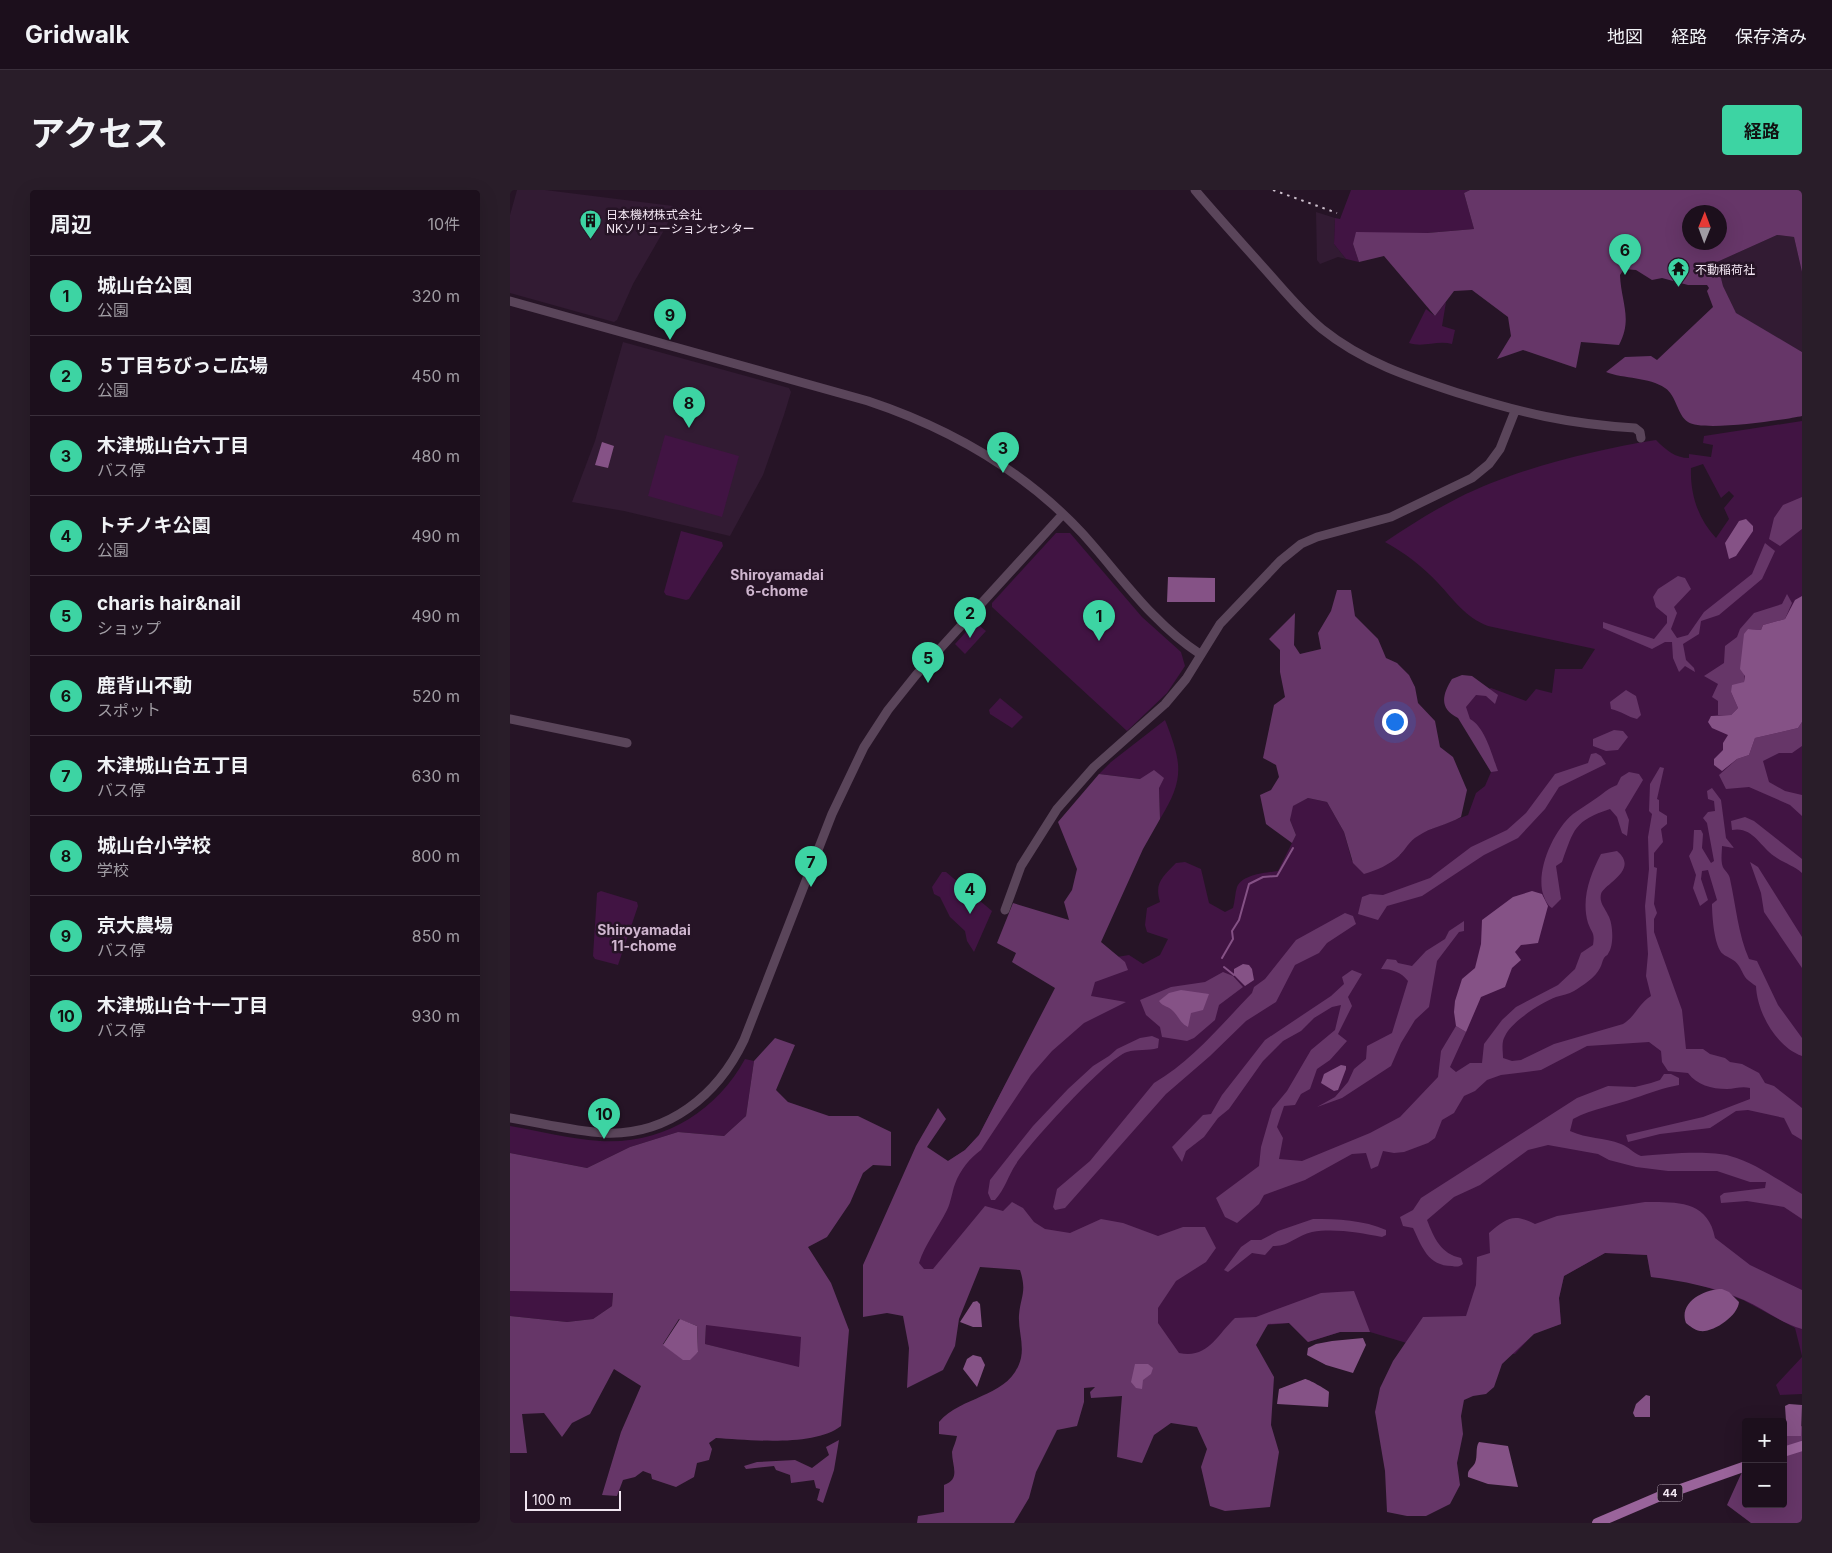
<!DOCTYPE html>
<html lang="ja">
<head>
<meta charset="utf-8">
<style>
	body { margin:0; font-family:Inter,"Noto Sans JP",sans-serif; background:#291d29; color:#f1f3f6 }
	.controls { position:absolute; right:15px; bottom:15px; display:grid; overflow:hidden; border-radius:5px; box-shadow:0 5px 20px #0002 }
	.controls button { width:45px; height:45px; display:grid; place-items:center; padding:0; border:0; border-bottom:1px solid #3a2f3b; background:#1c0f1c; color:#f1f3f6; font:25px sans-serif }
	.compass { position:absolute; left:1172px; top:15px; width:45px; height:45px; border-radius:50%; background:#1c0f1c; box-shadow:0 5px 20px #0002; rotate:1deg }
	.scale { position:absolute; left:15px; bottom:12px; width:96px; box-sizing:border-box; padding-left:5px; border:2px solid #f1e5f1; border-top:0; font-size:14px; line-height:18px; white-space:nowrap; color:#f1e5f1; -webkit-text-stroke:4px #261426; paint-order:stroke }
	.you { position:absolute; left:884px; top:531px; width:18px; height:18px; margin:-12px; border:4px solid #fff; border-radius:50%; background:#1a73e8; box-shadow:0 0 0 8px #1a73e833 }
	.badge { display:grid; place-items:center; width:32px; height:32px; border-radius:50%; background:#3dd4a3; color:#111; font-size:16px; font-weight:700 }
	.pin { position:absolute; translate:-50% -41px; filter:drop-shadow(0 1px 2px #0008) }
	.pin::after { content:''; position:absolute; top:26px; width:18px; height:15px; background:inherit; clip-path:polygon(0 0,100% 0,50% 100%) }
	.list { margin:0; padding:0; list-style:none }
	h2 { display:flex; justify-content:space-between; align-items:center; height:65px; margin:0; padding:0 20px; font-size:21px }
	h2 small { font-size:16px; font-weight:400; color:#a09ca3 }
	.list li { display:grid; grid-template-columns:32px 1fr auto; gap:15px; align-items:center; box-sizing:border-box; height:80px; padding:0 20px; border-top:1px solid #3a2f3b }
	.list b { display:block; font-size:19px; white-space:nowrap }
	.list p { margin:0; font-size:16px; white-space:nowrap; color:#a09ca3 }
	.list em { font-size:16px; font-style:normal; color:#a09ca3 }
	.map { position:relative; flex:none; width:1292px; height:1333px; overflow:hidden; border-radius:5px }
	header { display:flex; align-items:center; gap:30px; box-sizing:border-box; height:70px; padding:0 25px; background:#1c0f1c; border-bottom:1px solid #3a2f3b }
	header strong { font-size:24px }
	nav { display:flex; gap:28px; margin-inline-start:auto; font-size:18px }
	.intro { display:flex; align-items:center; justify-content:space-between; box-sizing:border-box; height:120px; padding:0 30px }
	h1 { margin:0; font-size:35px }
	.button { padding:12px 22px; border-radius:5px; background:#3dd4a3; color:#111; font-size:18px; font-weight:700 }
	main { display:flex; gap:30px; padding:0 30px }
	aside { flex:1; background:#1c0f1c; border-radius:5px; box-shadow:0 5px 20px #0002 }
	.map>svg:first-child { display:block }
	.built { fill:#321b33 }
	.green { fill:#411443; fill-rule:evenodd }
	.forest { fill:#663668; fill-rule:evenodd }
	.water { fill:#855286 }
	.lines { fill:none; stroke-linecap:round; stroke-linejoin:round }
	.stream { stroke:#855286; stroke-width:2 }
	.tertiary { stroke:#5a455a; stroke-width:9 }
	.primary { stroke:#9a649b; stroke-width:10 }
	.rail { stroke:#cbbecb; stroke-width:2; stroke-dasharray:2.5 5; stroke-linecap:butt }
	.labels { text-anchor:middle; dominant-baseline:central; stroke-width:5; stroke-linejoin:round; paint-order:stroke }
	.shield { fill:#261426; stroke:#b4a6b4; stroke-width:1 }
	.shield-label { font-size:11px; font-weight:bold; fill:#f1e5f1 }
	.poi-label { font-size:12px; fill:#f1e5f1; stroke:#261426; text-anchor:start }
	.neighbourhood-label { font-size:14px; font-weight:bold; fill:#cfb6cf; stroke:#261426 }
</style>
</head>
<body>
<header>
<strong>Gridwalk</strong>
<nav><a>地図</a><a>経路</a><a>保存済み</a></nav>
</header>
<div class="intro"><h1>アクセス</h1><a class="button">経路</a></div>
<main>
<aside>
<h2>周辺<small>10件</small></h2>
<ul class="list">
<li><span class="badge">1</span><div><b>城山台公園</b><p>公園</p></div><em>320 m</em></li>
<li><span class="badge">2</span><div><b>５丁目ちびっこ広場</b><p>公園</p></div><em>450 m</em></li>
<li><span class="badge">3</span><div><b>木津城山台六丁目</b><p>バス停</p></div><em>480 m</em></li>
<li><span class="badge">4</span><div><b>トチノキ公園</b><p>公園</p></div><em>490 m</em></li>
<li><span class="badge">5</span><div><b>charis hair&amp;nail</b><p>ショップ</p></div><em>490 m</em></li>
<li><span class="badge">6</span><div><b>鹿背山不動</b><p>スポット</p></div><em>520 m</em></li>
<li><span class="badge">7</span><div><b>木津城山台五丁目</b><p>バス停</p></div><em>630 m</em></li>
<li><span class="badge">8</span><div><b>城山台小学校</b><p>学校</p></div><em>800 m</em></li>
<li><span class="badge">9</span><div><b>京大農場</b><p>バス停</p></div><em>850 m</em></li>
<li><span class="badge">10</span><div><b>木津城山台十一丁目</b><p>バス停</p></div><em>930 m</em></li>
</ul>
</aside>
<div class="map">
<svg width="1292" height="1333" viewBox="0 0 1292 1333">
	<rect width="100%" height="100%" fill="#261426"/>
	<path class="built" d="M 7,0 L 35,0 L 163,16 L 157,35 L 123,94 L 107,130 L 104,132 L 0,103 L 0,25 Z
		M 806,22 L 825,28 L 824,54 L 836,69 L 828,67 L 810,74 L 807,70 Z
		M 1267,45 L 1284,47 L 1292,82 L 1292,162 L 1226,124 L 1213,96 L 1207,72 Z
		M 113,152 L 279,198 L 281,202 L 274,225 L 253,285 L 220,346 L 114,321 L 62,312 L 85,251 Z"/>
	<path class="green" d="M 841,0 L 960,0 L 954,3 L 964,39 L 917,43 L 843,54 L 849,72 L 836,69 L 824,54 L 825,28 L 830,29 Z
		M 936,112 L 932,136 L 945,140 L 942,154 C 927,150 913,158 899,153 L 916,119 L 925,126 Z
		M 1292,231 L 1292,1166 L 1285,1138 L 1233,1110 L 1179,1091 L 1141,1087 L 1137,1065 L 1095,1063 L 1054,1086 L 1049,1108 L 1051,1134 L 1025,1142 L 1005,1164 L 900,1154 L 860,1142 L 830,1142 L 798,1152 L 779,1133 L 758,1135 L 741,1153 L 658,1176 L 544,1052 L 416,1089 L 391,1074 L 438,971 L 455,960 L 469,945 L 496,893 L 589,770 L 619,765 L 633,774 L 650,765 L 658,749 L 637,742 L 635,735 L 637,718 L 650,712 C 644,692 653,687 666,673 L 675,672 L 691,679 L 699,713 L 715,722 L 723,718 C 725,711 725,703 727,697 C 733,684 756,683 768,681 L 786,645 L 780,630 L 782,616 L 798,608 L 817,612 L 834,642 L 842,671 L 890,665 L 901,650 L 913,642 L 958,625 L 966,603 L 975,596 L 981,582 L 947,512 L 981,498 L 1016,511 L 1026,499 L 1042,503 L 1045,479 L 1072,479 L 1085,459 L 978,436 C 955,427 944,410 928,393 C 912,376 895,363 875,352 C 899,336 922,321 948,308 C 1005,279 1083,260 1146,250 C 1156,260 1165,268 1179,268 L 1179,264 L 1201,267 L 1203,255 L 1193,253 L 1194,246 ZM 1193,274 L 1211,308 L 1219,301 L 1224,306 L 1214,318 L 1219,329 L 1206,348 C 1188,329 1180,304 1181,278 Z
		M 155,245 L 229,266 L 212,327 L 138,306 Z
		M 171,341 L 212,352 L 213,356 L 179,409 L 176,410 L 156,405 L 154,402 Z
		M 546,343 L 560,343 L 632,427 L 671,462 L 675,476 L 657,503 L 617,541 L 482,417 L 482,413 Z
		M 465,432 L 476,441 L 455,464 L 445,454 Z
		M 490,508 L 513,527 L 502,538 L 480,524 L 479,520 Z
		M 655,530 C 672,573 675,589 650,629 L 649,598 L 630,589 L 589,584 L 601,572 Z
		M 432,682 L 436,682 L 482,721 L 464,762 L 457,751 L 455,741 L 440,727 L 430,707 L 424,704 L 422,697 Z
		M 91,701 L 127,712 L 128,716 L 108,775 L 85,769 L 83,766 L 87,703 Z
		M 235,869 L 244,871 L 236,926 L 214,946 L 168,942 L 120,957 L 77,978 L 0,963 L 0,936 C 30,941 60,949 90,951 C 152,955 206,922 235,869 Z
		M 0,1101 L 103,1102 L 102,1116 L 83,1129 L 57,1132 L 0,1126 Z
		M 196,1134 L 292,1147 L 289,1178 L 195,1154 Z
		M 1292,1167 L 1292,1204 L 1270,1205 L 1266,1195 Z"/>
	<path class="forest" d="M 960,0 L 1292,0 L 1292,82 L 1284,47 L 1267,45 L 1207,72 L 1213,96 L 1226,123 L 1292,162 L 1292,226 C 1274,230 1192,242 1178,232 C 1167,225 1167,206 1155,198 C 1139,187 1114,189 1096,182 L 1115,167 L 1141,166 L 1147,170 L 1203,117 L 1197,101 L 1199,98 L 1197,95 L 1178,95 L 1152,88 L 1142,90 L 1126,80 L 1114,79 L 1110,85 C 1111,112 1123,129 1109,155 L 1071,152 L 1066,178 L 1013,160 L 987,169 L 1001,146 L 998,127 L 962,100 L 944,101 L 925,126 L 874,66 L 849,72 L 843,54 L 846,42 L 917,43 L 964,39 L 954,3 ZM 1180,22 L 1210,22 L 1210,52 L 1180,52 Z
		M 1292,307 L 1292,339 L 1270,356 L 1259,349 L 1264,328 L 1273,315 Z
		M 1255,353 L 1265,361 L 1252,389 L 1209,425 L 1191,431 L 1189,444 L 1173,454 L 1176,470 L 1184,478 L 1185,482 L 1175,476 L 1169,482 L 1163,468 L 1162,452 L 1155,452 L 1142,459 L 1093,438 L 1093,432 L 1144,449 L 1157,433 L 1157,426 L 1146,417 L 1143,407 L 1148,399 L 1168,386 L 1175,388 L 1181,399 L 1164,417 L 1167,423 L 1161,439 L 1167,448 L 1178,445 L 1194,422 L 1242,384 Z
		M 827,400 L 841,400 L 845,426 L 868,449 L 876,468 L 887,473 L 899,485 L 905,497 L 908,513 L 925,531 L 930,557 L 943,567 L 957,600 L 951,627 C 937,635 921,637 908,646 C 899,651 896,659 889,666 C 879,675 867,680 854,684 L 843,673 L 834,642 L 817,612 L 798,608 L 783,616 L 780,630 L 786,645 L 782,653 L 756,634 L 750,605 L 761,600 L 769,587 L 766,575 L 753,568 L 764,515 L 775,507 L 770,482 L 770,460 L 759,449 L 785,423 L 784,455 L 790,464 L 811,459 L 808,443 L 821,421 Z
		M 1277,404 L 1282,413 L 1275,429 L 1253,435 L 1251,440 L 1238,439 L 1234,492 L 1221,502 L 1228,518 L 1221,525 L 1208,525 L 1208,511 L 1202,507 L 1208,494 L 1194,486 L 1214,473 L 1215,456 L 1227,447 L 1230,439 L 1244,423 L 1272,414 Z
		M 952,485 L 962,486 L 988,505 L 985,514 L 976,506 L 966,505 L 956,517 L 960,529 C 975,537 982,565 988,581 L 981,582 L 948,528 C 929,519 932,505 942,489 Z
		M 1116,500 L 1126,506 L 1131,525 L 1127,529 C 1118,527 1111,521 1101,519 L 1100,512 Z
		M 1292,532 L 1292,556 L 1282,563 L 1269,563 L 1253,571 L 1259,592 L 1275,601 L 1292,605 L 1292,626 L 1280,615 L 1239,597 L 1216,599 L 1209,585 L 1227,569 L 1239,565 L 1245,548 L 1288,538 Z
		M 1104,540 L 1113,541 L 1118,547 L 1108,560 L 1096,561 L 1083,556 L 1083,549 Z
		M 1086,563 L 1091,566 L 1096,574 L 1049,597 L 1035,619 L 1008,648 L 974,665 L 912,706 L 877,716 L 868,730 L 848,724 L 852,707 L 860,704 L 873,705 L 920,688 L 961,657 L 997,640 L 1016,623 L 1045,584 L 1078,573 L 1081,564 Z
		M 1150,577 L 1154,578 L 1147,609 L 1149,610 L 1149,621 L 1157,626 L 1157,634 L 1151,639 L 1153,652 L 1144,663 L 1144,677 L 1147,678 L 1144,714 L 1147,723 L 1144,729 L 1144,742 L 1172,820 L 1176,859 L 1193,859 L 1200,864 L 1215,868 L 1220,872 L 1232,874 L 1249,883 L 1255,893 L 1264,896 L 1292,918 L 1292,950 L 1282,944 L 1274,928 L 1238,920 L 1226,921 L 1200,938 L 1150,944 L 1118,952 L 1116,945 L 1193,927 L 1240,909 L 1240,898 C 1231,896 1225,899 1217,899 C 1201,899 1187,895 1178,883 L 1158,881 L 1152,872 L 1151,861 L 1139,852 L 1077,856 L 1031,880 L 991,885 L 977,890 L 965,901 L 954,906 L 944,923 L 932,930 L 925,948 L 918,953 L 894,962 L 884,963 L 873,961 L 868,976 L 861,979 L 856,963 L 842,964 L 795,990 L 754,1005 L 749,1014 L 727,1033 L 715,1027 L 706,1008 L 749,976 L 751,957 L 762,919 L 777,901 L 801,860 L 825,840 L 831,815 L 822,817 L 804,828 L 791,841 L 773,851 L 753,871 L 719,919 L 708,928 L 694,947 L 676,961 L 672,972 L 662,957 L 693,925 L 701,924 L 712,905 L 755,850 L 821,806 L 834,794 L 832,787 L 842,780 L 852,784 L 838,807 L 842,816 L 828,844 L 837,851 L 820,870 L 807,879 L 800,899 L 791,904 L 785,915 L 774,916 L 767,937 L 773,948 L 769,969 L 792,971 L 860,943 L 890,927 L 928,887 L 931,861 L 946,836 L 956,842 L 940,877 L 946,882 L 960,873 L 972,873 L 974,854 L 992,830 L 1006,817 L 1048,795 L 1065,779 L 1071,763 L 1083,755 C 1085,742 1082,744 1078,733 C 1071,709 1080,685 1091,664 L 1107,661 C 1130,680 1094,694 1091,704 C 1089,713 1095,718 1098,725 C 1103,733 1104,754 1099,762 C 1096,768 1098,763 1094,768 C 1092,771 1092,775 1090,778 C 1086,787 1072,796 1064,801 C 1059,804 1052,805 1046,807 C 1032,812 1001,832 995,846 C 991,852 993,861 993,868 L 1002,871 L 1011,870 L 1044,854 L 1113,834 C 1125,827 1129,813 1141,806 L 1136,786 L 1138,764 L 1135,716 L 1139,679 L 1138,647 L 1142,624 L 1139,621 L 1140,594 Z
		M 644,580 L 654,588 L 649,598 L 650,629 L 633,659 L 591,752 L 615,772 L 618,780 L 585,792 L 581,806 L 616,812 L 574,833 L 542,861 L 521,885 L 471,960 C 460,968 450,980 445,994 C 442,1002 441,1012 437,1020 C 428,1038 415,1054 409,1073 L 414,1079 L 423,1079 L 475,1016 L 493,1021 L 502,1012 L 513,1018 L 524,1032 L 535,1039 L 560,1043 L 591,1029 L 613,1033 L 648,1046 L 673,1037 L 695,1037 L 706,1058 L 696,1072 L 666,1091 L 648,1118 L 648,1133 L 669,1163 C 698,1169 706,1146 725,1128 L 746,1127 L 811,1103 L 844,1101 L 860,1142 L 830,1142 L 798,1152 L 779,1133 L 758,1134 L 746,1155 L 764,1187 L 761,1235 L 769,1262 L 760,1317 L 715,1321 L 700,1316 L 691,1277 L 697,1259 L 687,1237 L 661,1233 L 644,1245 L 632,1273 L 607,1267 L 612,1206 L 581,1208 L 580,1202 L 585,1197 L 574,1198 L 574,1212 L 567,1236 L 547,1240 L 526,1282 L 519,1308 L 504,1333 L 407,1333 L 408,1326 L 434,1322 L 434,1295 C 451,1289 442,1276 442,1262 C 443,1257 446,1252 447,1246 L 429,1244 L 429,1232 C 454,1204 501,1208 511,1168 C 514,1154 508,1139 509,1125 C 511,1105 517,1102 510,1080 L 470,1077 L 449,1129 L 445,1156 L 433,1180 L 397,1198 L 399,1158 L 393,1126 L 377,1123 L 353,1127 L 353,1075 L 406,956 L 428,918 L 436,929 L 417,957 L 438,971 L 455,960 L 469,945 L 545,798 L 502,772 L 506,763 L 487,753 L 503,713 L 559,730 L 554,712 L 562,700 L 567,679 L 548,632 L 589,584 L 630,589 Z
		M 1119,582 L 1129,584 L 1133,590 L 1115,620 L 1119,630 L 1117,646 L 1112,643 L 1107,627 L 1100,619 C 1064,631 1064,639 1052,672 L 1046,676 L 1051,709 L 1042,718 C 1037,716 1033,705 1032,700 C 1028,676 1044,640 1063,624 C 1071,618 1080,613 1088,607 C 1095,602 1099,598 1107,595 L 1111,587 Z
		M 1202,598 L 1211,610 L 1216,648 L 1224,658 L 1212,656 C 1212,663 1210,673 1214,679 C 1217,683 1219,684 1220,689 C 1226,716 1228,744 1239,769 L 1247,771 L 1268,815 L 1292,848 L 1292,866 C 1266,857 1247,822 1246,796 C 1233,787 1236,788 1229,776 C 1225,769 1218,768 1213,764 C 1204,757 1202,725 1202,714 L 1207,710 L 1198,680 L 1192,681 L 1191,689 L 1198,710 L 1190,716 L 1183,698 L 1186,685 L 1179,666 L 1183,659 L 1184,640 L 1191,640 L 1193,644 L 1192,658 L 1201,673 L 1204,671 L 1197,633 L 1193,628 L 1198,622 L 1205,621 L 1204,611 L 1198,609 L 1197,601 Z
		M 1235,627 L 1244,631 L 1292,669 L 1292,683 C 1283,675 1273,673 1264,666 C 1250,656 1242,636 1222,640 L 1221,631 Z
		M 1240,672 L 1248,677 L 1292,747 L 1292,778 L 1254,722 L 1251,703 Z
		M 835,723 L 843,726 L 846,734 L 817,753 L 809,763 L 785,775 L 766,812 L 736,831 L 700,866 L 656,904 L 555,1018 L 545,1020 L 543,1017 L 547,999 L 580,971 L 644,893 C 682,871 712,834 742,803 L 744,797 L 755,789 L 786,750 Z
		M 954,731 L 954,741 L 949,742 L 927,771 L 919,817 L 905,830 L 891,853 L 881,876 L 832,908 L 807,917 L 825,907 L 838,892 L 844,879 L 856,869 L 857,856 L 882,843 L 898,791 C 891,782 882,779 871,779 L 877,769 L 886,770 L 888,773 L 902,776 L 916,761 L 935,749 L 939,741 Z
		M 713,782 L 723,786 L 733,797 L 709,815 L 705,830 L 684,848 L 677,851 L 652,847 L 650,837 L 636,825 L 630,810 L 661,797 L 695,792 Z
		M 642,846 L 649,849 L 648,858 C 638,861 627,859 617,862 C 597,868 520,953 506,974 C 498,986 495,999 485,1010 L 481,1010 L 478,1003 L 480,990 L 523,936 L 558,899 L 583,876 L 599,866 L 607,859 L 630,848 Z
		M 265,848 L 285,855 L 266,900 L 278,912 L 319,926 L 348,926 L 381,942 L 381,976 L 363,975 L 353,983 L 340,1013 L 317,1047 L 298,1057 L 321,1093 L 339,1140 L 331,1236 C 305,1257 239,1250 206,1248 L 199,1253 L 202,1259 L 199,1270 L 187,1273 L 184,1287 L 166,1297 L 142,1289 L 141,1284 L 133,1281 L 125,1287 L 113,1290 L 107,1306 L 92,1305 L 111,1242 L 131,1196 L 104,1179 L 80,1224 L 62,1233 L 52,1247 L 34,1223 L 12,1224 L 17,1263 L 0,1263 L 0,1126 L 57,1132 L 83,1129 L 102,1116 L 103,1103 L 0,1101 L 0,963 L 77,978 L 120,957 L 168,942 L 214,946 L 236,926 L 244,871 ZM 169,1129 L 187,1136 L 188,1162 L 176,1170 L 153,1154 ZM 196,1135 L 291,1147 L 289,1177 L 195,1154 Z
		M 1154,884 L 1161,884 L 1169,888 L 1169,895 C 1153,898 1140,903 1125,908 C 1104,916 1083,918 1063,929 L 1060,941 C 1077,949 1094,947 1111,954 C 1119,957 1123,963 1131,966 C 1153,964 1200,960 1220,966 C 1246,973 1269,991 1292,1004 L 1292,1029 L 1274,1017 L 1237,1011 L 1211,1013 L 1210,1006 L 1214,1003 L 1255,998 L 1256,992 L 1240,992 L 1207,981 L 1158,981 L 1126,977 L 1099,970 L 1088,964 L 1038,955 L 1018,960 L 970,995 L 944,1007 L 917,1030 C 924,1048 931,1064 951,1068 L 953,1074 C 949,1077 947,1077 942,1076 C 918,1076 912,1057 903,1038 L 893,1036 L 890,1027 L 903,1020 L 911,1008 L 1067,908 L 1098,896 L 1125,897 L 1141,893 L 1150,890 Z
		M 1135,1012 C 1166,1012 1198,1010 1205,1048 L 1240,1075 L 1292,1100 L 1292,1139 C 1271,1133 1254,1119 1234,1110 C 1204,1097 1173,1091 1141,1087 L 1137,1065 L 1095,1063 L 1054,1086 L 1049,1108 L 1051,1134 L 1024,1144 L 992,1174 L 984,1197 L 976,1204 L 963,1206 L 954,1210 L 951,1226 L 953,1244 L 947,1273 L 950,1295 L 940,1314 L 916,1326 L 897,1326 L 877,1322 L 875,1281 L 865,1222 L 870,1198 L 883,1171 L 913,1127 L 956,1126 L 966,1095 L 967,1067 L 980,1063 L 979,1043 C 997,1028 1003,1023 1025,1034 L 1047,1026 Z
		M 803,1029 C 827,1029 854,1030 876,1040 L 876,1045 L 872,1047 C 850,1043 825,1038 802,1042 C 787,1045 779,1057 763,1056 L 755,1065 L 742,1063 L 718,1082 L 714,1080 L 731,1057 L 741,1050 L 751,1050 L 768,1041 Z
		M 1292,1236 L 1292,1333 L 1241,1333 L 1217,1315 L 1236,1273 L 1236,1314 L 1273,1314 L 1273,1243 Z
		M 329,1250 L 324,1280 L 313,1313 L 307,1310 L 310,1299 L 306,1298 L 304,1290 L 281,1293 L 280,1285 L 266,1280 L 264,1276 L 236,1279 L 234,1276 L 247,1272 L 285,1270 L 302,1278 L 319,1265 L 316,1257 Z"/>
	<path class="water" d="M 92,252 L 104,256 L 98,278 L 85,275 Z
		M 1236,329 L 1243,336 L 1243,341 L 1226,366 L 1219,369 L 1215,353 L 1229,331 Z
		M 658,387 L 705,388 L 705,412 L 657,412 Z
		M 1292,406 L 1292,532 L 1288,538 L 1245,548 L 1239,565 L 1227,569 L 1212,581 L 1204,575 L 1204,569 L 1213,560 L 1213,553 L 1218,545 L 1202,538 L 1198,532 L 1201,526 L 1221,525 L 1228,518 L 1221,502 L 1222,495 L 1234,492 L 1235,486 L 1230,479 L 1234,444 L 1238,439 L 1251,440 L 1253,435 L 1275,429 L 1285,410 Z
		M 1022,701 L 1032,704 L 1038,716 L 1028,753 L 1011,755 L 1005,762 L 1011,770 L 1002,778 L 995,797 L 971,807 L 956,842 L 946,836 L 944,822 L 945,811 L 952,789 L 965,778 L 971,754 L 972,730 L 1003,707 Z
		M 733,774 L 739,775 L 742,779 L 744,790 L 735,796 L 724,785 L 724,779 Z
		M 671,800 L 699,804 L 693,820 L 681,823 L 678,837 C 670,833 669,827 663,821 C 659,816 653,817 649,811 L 659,803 Z
		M 831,875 L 836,876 L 836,879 L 828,900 L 824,901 L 811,893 L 814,884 Z
		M 1212,1099 L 1219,1102 L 1229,1112 C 1228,1126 1203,1143 1190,1141 C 1184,1140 1180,1136 1176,1133 C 1168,1112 1195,1099 1212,1099 Z
		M 467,1111 L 470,1114 L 472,1137 L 463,1137 L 450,1132 L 463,1112 Z
		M 170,1129 L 187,1136 L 188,1162 L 180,1170 L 173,1170 L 153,1155 Z
		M 853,1148 L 856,1155 L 843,1183 L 816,1175 L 797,1165 L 798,1158 L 806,1154 L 822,1151 Z
		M 463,1165 L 471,1167 L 475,1175 L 467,1197 L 453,1179 L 457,1169 Z
		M 625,1174 L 638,1174 L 643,1178 L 641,1184 L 633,1190 L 632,1199 L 626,1198 L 621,1192 Z
		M 795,1189 C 798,1189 816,1199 819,1202 L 818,1217 L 767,1214 L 769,1199 Z
		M 1136,1205 L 1140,1206 L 1140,1227 L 1125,1227 L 1123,1223 L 1126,1214 Z
		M 1279,1214 L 1292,1215 L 1291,1246 L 1277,1246 L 1275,1216 Z
		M 969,1252 L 998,1256 L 1008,1297 L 978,1294 L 958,1287 C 957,1279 962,1279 965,1273 C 968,1266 965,1258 969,1252 Z"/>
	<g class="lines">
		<path class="stream" d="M 712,768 L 723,749 L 722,741 L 729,730 L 739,694 L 753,687 L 767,686 L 783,658
			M 714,777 L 724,785"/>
		<path class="tertiary" d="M 685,0 C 707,26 730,51 753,77 C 772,98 790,121 812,139 C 853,172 899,187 948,203 C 1012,223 1058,234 1125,238 L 1130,242 L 1131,248
			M 0,111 L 358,211 C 439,238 513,280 572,343 C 610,385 642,433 690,464
			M 0,529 L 117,553
			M 495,720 L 511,676 L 547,619 L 584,577 L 655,514 L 676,489 L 710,434 L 770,371 L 791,354 L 807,347 L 881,327 L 962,288 L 979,274 L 990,259 L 1005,221
			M 0,928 C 31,933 63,941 94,943 C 158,946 208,905 234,850 L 322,624 L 354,557 L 378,520 L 406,485 L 553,324"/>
		<path class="primary" d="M 1273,1262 L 1292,1256
			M 1087,1333 L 1148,1307 L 1236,1276"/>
		<path class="rail" d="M 763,0 L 827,23"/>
	</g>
	<defs>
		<symbol id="building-pin" viewBox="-11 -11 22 30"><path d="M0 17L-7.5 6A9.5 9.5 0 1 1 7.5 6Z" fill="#3dd4a3" stroke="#261426"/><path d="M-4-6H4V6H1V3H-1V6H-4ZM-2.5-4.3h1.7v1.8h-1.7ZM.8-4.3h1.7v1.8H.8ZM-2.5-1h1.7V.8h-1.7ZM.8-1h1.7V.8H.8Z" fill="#111"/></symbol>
		<symbol id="temple-pin" viewBox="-11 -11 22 30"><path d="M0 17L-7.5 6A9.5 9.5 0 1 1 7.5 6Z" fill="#3dd4a3" stroke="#261426"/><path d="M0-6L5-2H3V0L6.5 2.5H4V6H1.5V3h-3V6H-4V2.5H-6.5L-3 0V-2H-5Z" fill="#111"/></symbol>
	</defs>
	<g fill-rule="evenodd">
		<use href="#building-pin" x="68" y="18" width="25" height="34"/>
		<use href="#temple-pin" x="1156" y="66" width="25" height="34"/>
	</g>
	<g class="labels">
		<rect class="shield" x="1147.5" y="1294.5" width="25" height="17" rx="4"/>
		<g class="shield-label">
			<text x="1160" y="1303">44</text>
		</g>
		<g class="poi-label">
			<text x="96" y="24">日本機材株式会社<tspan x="96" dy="14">NKソリューションセンター</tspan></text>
			<text x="1185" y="79">不動稲荷社</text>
		</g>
		<g class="neighbourhood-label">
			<text x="267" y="384">Shiroyamadai<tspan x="267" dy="16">6-chome</tspan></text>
			<text x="134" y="739">Shiroyamadai<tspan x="134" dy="16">11-chome</tspan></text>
		</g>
	</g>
</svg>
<div class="controls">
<button>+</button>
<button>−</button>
</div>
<svg class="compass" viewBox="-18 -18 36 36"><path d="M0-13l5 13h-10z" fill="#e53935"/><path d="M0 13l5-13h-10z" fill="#a09ca3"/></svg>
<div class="scale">100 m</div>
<div class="you"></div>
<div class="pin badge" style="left:589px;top:451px">1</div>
<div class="pin badge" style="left:460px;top:448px">2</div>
<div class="pin badge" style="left:493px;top:283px">3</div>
<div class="pin badge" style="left:460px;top:724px">4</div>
<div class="pin badge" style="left:418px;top:493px">5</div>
<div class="pin badge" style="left:1115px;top:85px">6</div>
<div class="pin badge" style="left:301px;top:697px">7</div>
<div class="pin badge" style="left:179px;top:238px">8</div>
<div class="pin badge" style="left:160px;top:150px">9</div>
<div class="pin badge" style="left:94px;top:949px">10</div>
</div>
</main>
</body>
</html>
